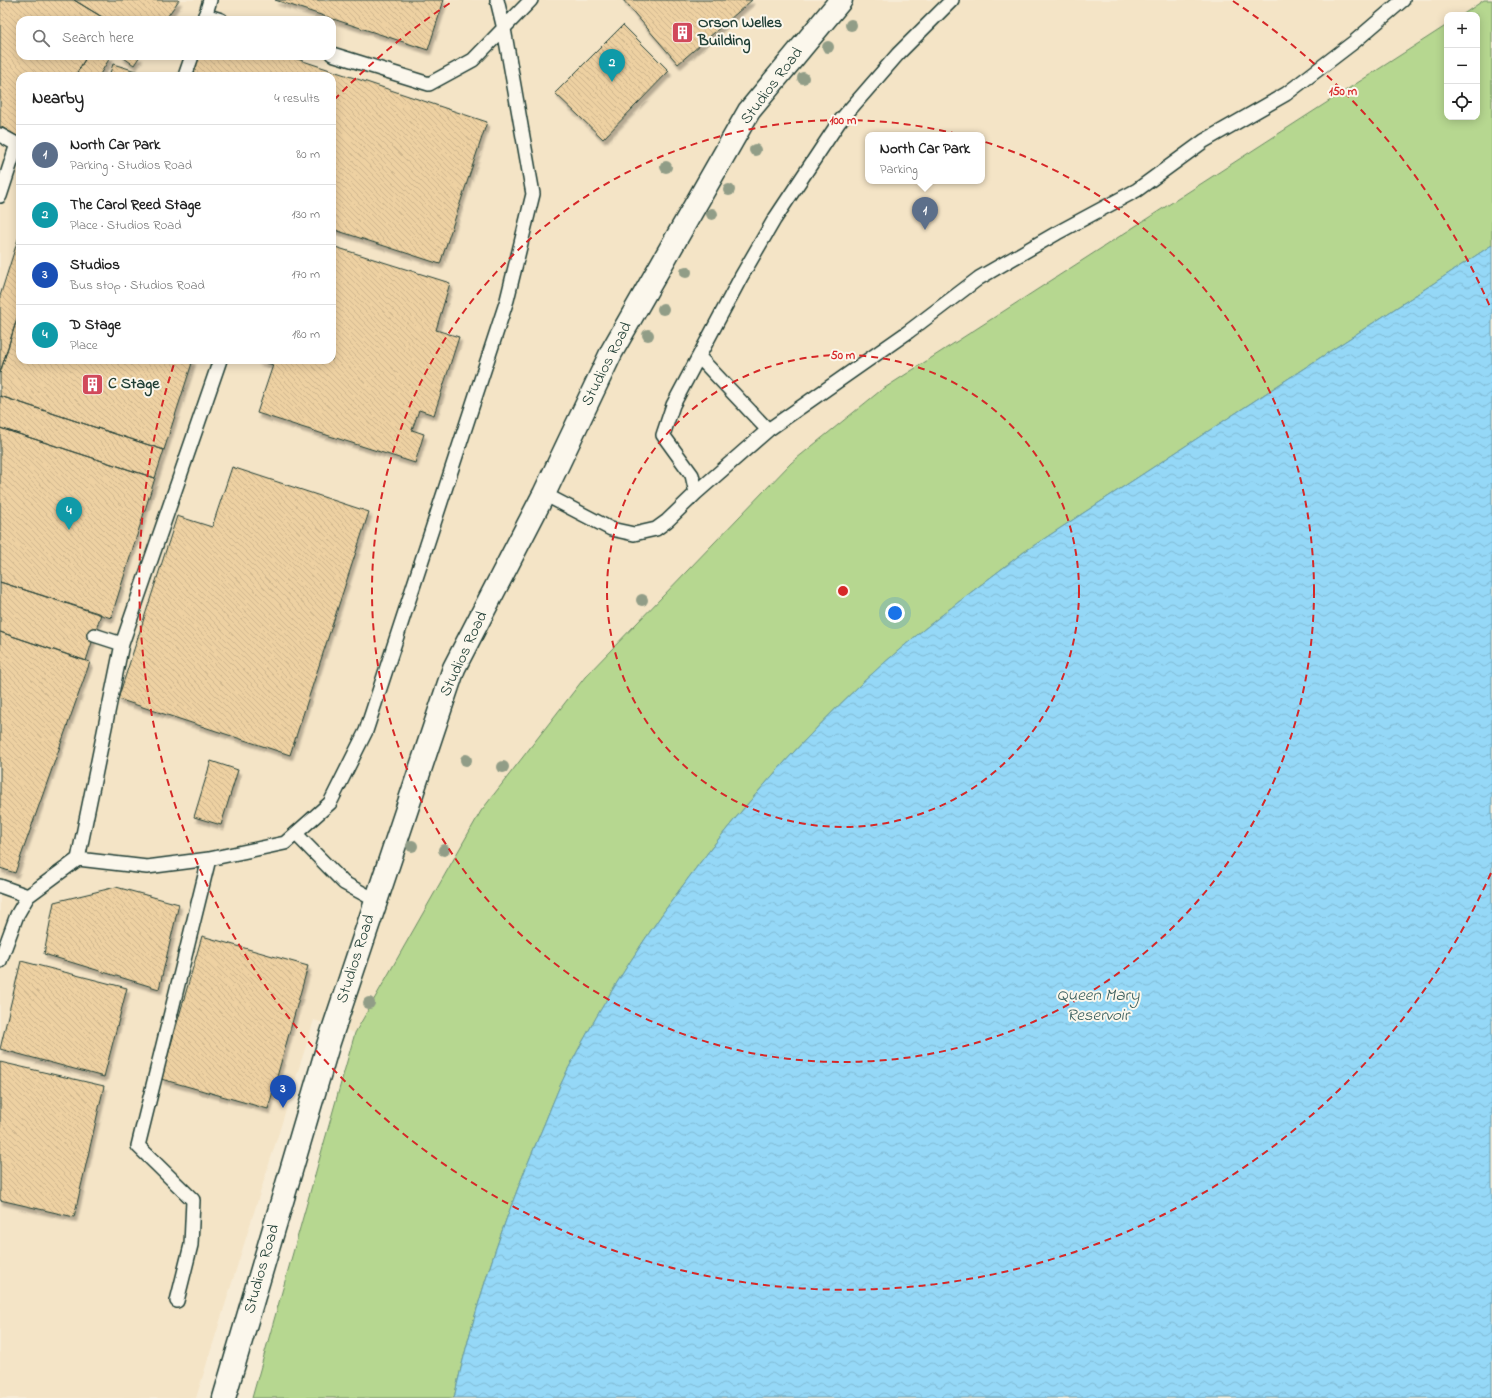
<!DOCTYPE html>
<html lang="en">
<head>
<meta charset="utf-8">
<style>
	body { margin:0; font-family:"Indie Flower",sans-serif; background:#f6f6f6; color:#222 }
	.controls { position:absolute; right:12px; top:12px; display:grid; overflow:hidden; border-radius:8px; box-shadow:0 2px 10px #0003 }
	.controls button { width:36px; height:36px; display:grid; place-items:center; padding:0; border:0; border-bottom:1px solid #e0e0e0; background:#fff; color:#222; font:20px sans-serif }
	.you { position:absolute; left:895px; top:613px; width:14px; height:14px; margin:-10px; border:3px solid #fff; border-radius:50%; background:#1a73e8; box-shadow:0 0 0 6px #1a73e833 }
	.badge { display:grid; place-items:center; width:26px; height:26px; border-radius:50%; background:#111827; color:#fff; font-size:13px; font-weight:700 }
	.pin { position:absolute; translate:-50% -33px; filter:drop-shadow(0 1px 2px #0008) }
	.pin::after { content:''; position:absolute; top:21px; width:14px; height:12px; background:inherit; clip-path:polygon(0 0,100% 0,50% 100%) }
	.popup { position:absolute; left:865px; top:132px; width:120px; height:52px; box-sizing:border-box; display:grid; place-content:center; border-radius:8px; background:#fff; filter:drop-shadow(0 1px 3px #0005); font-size:13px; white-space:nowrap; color:#767676 }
	.popup b { font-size:15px; color:#222 }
	.popup::after { content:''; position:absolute; left:50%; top:100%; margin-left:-8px; border:8px solid transparent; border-top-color:#fff }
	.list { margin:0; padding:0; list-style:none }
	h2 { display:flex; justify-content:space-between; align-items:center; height:52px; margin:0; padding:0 16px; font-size:17px }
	h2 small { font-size:13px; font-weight:400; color:#767676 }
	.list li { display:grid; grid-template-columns:26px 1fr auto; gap:12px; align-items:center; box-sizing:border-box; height:60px; padding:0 16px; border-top:1px solid #e0e0e0 }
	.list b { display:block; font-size:15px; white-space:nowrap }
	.list p { margin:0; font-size:13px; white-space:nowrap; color:#767676 }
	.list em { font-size:13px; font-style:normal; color:#767676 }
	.icon { flex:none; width:22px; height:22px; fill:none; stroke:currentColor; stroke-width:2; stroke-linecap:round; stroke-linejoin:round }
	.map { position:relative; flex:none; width:1492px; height:1398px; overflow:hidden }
	.search { position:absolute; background:#fff; box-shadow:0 2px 10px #0003; left:16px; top:16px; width:320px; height:44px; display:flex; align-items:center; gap:10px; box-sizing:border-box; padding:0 14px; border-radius:12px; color:#767676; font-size:15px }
	.panel { position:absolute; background:#fff; box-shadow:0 2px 10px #0003; left:16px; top:72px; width:320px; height:292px; border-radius:12px }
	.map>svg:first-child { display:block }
	.built { fill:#f4e4c6; fill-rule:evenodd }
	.green { fill:#b6d790; stroke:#6a8a62 }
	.water { fill:url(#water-waves); stroke:#669aa9 }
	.building { fill:url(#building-back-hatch); stroke:#1f3d34; filter:url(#shadow) }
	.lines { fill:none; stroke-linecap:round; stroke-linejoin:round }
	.lane-casing { stroke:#1f3d34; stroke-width:16 }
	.street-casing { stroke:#1f3d34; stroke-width:25 }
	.lane { stroke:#fbf7ec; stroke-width:13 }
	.street { stroke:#fbf7ec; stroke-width:22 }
	.tree { fill:#919d87 }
	.ring { fill:none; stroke:#d62828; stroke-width:2; stroke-dasharray:7 5 }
	.labels { text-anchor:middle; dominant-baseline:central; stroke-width:4; stroke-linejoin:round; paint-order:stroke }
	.poi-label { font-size:16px; font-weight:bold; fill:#1f3d34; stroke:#fbf7ec; text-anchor:start }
	.street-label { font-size:16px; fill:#1f3d34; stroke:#fbf7ec }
	.water-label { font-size:17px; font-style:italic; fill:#375c5b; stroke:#fbf7ec }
	.centre { fill:#d62828; stroke:#fbf7ec; stroke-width:2 }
	.ring-label { font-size:12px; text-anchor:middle; font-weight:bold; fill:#d62828; stroke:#fbf7ec; stroke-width:4; stroke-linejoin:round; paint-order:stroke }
</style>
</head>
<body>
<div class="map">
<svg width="1492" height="1398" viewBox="0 0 1492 1398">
	<defs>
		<pattern id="water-waves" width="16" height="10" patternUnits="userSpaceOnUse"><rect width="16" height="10" fill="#95d8f7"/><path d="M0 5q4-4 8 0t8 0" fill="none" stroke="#80bad4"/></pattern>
		<pattern id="building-back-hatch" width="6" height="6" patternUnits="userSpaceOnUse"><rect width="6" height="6" fill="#eed1a2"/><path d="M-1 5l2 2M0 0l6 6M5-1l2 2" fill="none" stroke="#ccb48c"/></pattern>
		<filter id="shadow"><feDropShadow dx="2.5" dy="4.5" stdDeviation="1" flood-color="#0004"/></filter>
	</defs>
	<rect width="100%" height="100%" fill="#f7ecd6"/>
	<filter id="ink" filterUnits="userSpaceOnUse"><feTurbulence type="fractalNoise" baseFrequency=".025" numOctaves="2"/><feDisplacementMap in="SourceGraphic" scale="8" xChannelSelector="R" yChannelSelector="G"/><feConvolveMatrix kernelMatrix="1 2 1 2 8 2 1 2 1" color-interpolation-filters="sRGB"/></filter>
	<g filter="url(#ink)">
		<path class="built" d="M 0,0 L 1484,0 L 1462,15 L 1447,15 L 1447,25 L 880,391 L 791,463 L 585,677 L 481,811 L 355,1033 L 314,1020 L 196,1398 L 0,1398 ZM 20,20 L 332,20 L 332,56 L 20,56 ZM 20,76 L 332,76 L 332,360 L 20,360 ZM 868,135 L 982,135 L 982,181 L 868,181 Z"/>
		<path class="green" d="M 1484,0 L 1492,0 L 1492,245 L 1024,552 C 969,594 912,636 861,684 C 744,796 641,927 567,1071 C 556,1093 548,1116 538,1139 C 502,1223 474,1309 454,1398 L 252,1398 L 355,1033 L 481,811 L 585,677 L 791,463 L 880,391 L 1447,25 L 1447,117 L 1477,117 L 1477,15 L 1462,15 Z"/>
		<path class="water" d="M 1492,245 L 1492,1398 L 454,1398 C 474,1309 502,1223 538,1139 C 548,1116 556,1093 567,1071 C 641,927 744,796 861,684 C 912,636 969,594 1024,552 Z"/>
		<path class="building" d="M 0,0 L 74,0 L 107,20 L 20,20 L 20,56 L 87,56 L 75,76 L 20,76 L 20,138 L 0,126 Z
			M 74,0 L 179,0 L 165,20 L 107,20 Z
			M 275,0 L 444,0 L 428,50 Z
			M 623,0 L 752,0 L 678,64 Z
			M 623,25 L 669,71 L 603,139 L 555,93 Z
			M 87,56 L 111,56 L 99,76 L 75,76 Z
			M 121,56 L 140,56 L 134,65 Z
			M 199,56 L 288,56 L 487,122 L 440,264 L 332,229 L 332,76 L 193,76 Z
			M 113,64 L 149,75 L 149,76 L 109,76 Z
			M 20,233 L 20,309 L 0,373 L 0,296 Z
			M 332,246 L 450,283 L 436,330 L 459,337 L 434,415 L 419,410 L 412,430 L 424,434 L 415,463 L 257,413 L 273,365 L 257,360 L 332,360 Z
			M 20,309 L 20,360 L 193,360 L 164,450 L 0,396 L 0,373 Z
			M 0,396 L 164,450 L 155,478 L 0,428 Z
			M 0,428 L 155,478 L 111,618 L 0,582 Z
			M 232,467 L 369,512 L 290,755 L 118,699 L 177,516 L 212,527 Z
			M 0,582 L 101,614 L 86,661 L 0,632 Z
			M 0,632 L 90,662 L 15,873 L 0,868 Z
			M 211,761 L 238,770 L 221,825 L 194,817 Z
			M 116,887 L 179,904 L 159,989 L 44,954 L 54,902 Z
			M 202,936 L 308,966 L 268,1109 L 161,1079 Z
			M 21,961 L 127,988 L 104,1077 L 0,1049 Z
			M 0,1062 L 104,1086 L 74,1217 L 0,1200 Z"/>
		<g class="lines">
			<defs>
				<path id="lane" d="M 205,15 L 221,20
					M 204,20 L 210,0
					M 332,54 L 429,84 L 473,60 L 531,0
					M 185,76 L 192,56
					M 0,135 L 20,146
					M 0,196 L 17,144
					M 699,357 L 768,430
					M 696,493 L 692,475 L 663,435 L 673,405 L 741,277 L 774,220 L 839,122 L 898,54 L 952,0
					M 544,494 L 611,529 L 634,534 L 656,529 L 667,521 L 696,493 L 768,430 L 908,332 L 979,278 L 1057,233 L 1137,190 L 1204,141 L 1286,94 L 1354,42 L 1403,0
					M 94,635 L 122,644
					M 296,834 L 344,883 L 375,900
					M 78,859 L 147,867 L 209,859 L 285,843 L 330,803 L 366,731 L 507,300 L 533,194 L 504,29 L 497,0
					M 0,886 L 28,896 L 78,859 L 122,644 L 220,360
					M 0,961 L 17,915 L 28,896
					M 177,1301 L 191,1245 L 193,1200 L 138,1146 L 209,859"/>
				<path id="street" d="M 224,1398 L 329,1042 L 454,668 L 544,494 L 612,351 L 749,111 L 841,0"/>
			</defs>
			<use href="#lane" class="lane-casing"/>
			<use href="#street" class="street-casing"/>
			<use href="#lane" class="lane"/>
			<use href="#street" class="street"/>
		</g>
		<g class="tree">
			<circle cx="851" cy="25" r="6"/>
			<circle cx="828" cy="47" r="6"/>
			<circle cx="803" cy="78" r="6"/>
			<circle cx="755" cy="150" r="6"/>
			<circle cx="666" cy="167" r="6"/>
			<circle cx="729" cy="190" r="6"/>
			<circle cx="712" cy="214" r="6"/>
			<circle cx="686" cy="272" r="6"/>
			<circle cx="663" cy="309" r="6"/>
			<circle cx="648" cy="335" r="6"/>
			<circle cx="642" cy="600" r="6"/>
			<circle cx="466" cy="760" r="6"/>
			<circle cx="503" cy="767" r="6"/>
			<circle cx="412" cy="846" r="6"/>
			<circle cx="444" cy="850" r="6"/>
			<circle cx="369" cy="1003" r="6"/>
		</g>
	</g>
	<g class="ring">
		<circle cx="843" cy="591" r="236"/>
		<circle cx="843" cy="591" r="471"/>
		<path d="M1491 873A707 707 0 0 1 175 361M334 100A707 707 0 0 1 453 1M1233 1A707 707 0 0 1 1491 309"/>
	</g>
	<defs>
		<symbol id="building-square" viewBox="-11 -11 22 22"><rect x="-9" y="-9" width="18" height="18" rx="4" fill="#d1495b" stroke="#fbf7ec"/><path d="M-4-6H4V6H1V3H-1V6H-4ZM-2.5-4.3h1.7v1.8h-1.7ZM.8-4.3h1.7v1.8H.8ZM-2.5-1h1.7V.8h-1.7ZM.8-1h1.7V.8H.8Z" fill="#fff"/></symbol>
	</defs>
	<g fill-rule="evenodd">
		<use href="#building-square" x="670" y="20" width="25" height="25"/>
		<use href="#building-square" x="80" y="372" width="25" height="25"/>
	</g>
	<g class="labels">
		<g class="poi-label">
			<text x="698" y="23">Orson Welles<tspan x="698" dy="18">Building</tspan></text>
			<text x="108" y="384">C Stage</text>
		</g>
		<g class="street-label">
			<text transform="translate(772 86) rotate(-53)">Studios Road</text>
			<text transform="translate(607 364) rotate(-63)">Studios Road</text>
			<text transform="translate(464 654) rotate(-65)">Studios Road</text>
			<text transform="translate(356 959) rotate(-72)">Studios Road</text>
			<text transform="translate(262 1269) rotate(-74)">Studios Road</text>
		</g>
		<g class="water-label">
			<text x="1098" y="995">Queen Mary<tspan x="1098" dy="20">Reservoir</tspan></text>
		</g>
	</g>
	<circle cx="843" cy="591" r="6" class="centre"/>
	<g class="ring-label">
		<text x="1343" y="95">150 m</text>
		<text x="843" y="124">100 m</text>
		<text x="843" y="359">50 m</text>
	</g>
</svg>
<div class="controls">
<button>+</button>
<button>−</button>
<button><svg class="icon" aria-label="locate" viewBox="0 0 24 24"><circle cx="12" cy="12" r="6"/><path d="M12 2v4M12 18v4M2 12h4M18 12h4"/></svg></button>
</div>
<div class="you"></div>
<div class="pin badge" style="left:925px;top:230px;background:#5c6f8a">1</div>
<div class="popup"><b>North Car Park</b>Parking</div>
<div class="pin badge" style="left:612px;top:82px;background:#0f9aa8">2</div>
<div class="pin badge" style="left:283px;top:1108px;background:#1a4fb4">3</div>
<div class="pin badge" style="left:69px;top:530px;background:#0f9aa8">4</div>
<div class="search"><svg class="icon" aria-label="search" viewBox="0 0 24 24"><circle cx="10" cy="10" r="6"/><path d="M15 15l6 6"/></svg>Search here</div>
<section class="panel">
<h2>Nearby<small>4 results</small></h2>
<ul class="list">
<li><span class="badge" style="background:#5c6f8a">1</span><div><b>North Car Park</b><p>Parking · Studios Road</p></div><em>80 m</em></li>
<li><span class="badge" style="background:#0f9aa8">2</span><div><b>The Carol Reed Stage</b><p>Place · Studios Road</p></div><em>130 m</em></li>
<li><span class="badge" style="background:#1a4fb4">3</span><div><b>Studios</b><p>Bus stop · Studios Road</p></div><em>170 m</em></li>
<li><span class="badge" style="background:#0f9aa8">4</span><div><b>D Stage</b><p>Place</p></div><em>180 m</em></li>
</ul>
</section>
</div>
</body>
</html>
